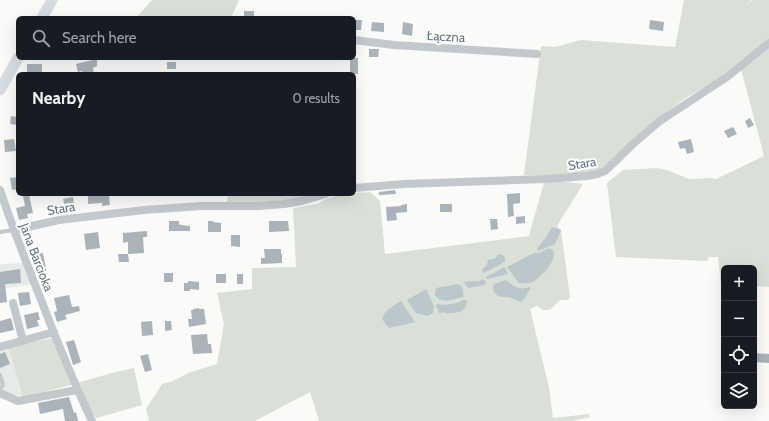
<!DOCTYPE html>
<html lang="en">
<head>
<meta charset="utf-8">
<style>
	body { margin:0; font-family:Cabin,sans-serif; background:#242831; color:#f1f3f6 }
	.controls { position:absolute; right:12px; bottom:12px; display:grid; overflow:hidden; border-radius:6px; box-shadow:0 4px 16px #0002 }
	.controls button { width:36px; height:36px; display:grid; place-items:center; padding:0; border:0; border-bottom:1px solid #363941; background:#171b24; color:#f1f3f6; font:20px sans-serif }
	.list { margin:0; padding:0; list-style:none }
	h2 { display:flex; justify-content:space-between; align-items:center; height:52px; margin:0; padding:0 16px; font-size:17px }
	h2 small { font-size:13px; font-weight:400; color:#9ea1a6 }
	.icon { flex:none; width:22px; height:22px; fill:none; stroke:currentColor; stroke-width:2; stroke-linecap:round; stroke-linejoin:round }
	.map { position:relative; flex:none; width:769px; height:421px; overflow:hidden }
	.search { position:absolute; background:#171b24; box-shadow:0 4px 16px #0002; left:16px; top:16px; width:340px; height:44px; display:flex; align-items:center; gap:10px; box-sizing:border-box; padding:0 14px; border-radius:6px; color:#9ea1a6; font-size:15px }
	.panel { position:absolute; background:#171b24; box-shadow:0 4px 16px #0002; left:16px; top:72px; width:340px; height:124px; border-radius:6px }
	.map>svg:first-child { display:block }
	.built { fill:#e8e9e9 }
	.green { fill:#dadfd7 }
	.water { fill:#bbc7cb }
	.building { fill:#aab3b9 }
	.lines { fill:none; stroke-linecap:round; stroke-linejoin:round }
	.lane { stroke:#c3c8cc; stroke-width:4 }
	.street { stroke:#c3c8cc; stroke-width:8 }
	.secondary { stroke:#d6dbdf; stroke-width:11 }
	.labels { text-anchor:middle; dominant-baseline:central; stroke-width:4; stroke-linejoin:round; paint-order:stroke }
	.street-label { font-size:13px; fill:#657683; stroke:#fff }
</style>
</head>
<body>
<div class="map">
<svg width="769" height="421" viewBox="0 0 769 421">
	<rect width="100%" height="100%" fill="#fafaf8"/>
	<path class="built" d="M 23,263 L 32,284 L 0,289 L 0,264 Z
		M 8,347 L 23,397 L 16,395 L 9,395 L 0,392 L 0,349 Z"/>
	<path class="green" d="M 152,0 L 239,0 L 231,18 L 136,18 Z
		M 684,0 L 751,0 L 746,6 L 752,0 L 769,0 L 769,41 L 724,76 L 687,97 L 664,114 L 603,168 L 580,177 L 524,175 L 541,46 L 555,47 L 581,40 L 675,47 Z
		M 769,46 L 769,287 L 754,286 L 754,268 L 724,268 L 724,285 L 721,285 L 718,257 L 709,257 L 707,261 L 616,257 L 607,183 L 623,170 L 657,168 L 667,170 L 689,179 L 711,178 L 716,179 L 764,156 L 741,69 Z
		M 545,179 L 583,184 L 557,226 L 561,230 L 570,297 L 568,300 L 560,300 L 550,310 L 543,310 L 537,306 L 530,309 L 549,387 L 553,418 L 589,414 L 590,417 L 572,421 L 319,421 L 310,392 L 255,421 L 149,421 L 146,409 L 162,384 L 173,381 L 188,373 L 217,364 L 224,324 L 217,293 L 252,289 L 252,268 L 296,267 L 293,208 L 318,204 L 326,199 L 343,194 L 354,194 L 354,193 L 370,192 L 380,201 L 385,254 L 529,236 Z
		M 228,194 L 317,194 L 302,199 L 227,204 Z
		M 52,338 L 71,385 L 23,397 L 8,347 Z
		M 134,368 L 142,405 L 97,418 L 93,415 L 77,383 L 112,373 Z"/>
	<path class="water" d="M 552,227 L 561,230 L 555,244 L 538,251 L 537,249 C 542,242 548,235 552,227 Z
		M 549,248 C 564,252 541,279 532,282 C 528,284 523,283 519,283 L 507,267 L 534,253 L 539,253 Z
		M 499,254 L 503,255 L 505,258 L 505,261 C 498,266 491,270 483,273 L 482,270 L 487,265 L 488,260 L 494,259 Z
		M 505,267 L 508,274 L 487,279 L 486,277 Z
		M 482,279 L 484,280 L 486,283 L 484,285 L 468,288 L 464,282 L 480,281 Z
		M 506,280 C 510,282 511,284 514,286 C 520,290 525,288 531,287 C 528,292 525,299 521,302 C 517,301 514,299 509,297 C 507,297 505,297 503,297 C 497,297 492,292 493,286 L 496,283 Z
		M 459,284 C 463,287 464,292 463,297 C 454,299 442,305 435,295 L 436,288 Z
		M 426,289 L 434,306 L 433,313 L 428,316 L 416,313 L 407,300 Z
		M 463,300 L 465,300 L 467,301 C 467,313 452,315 442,312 L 439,314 L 439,312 L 436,306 L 437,304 C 443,306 458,304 463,300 Z
		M 401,301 L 415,322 L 389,328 L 382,319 C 385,310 393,306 401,301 Z"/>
	<path class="building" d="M 244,11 L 254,11 L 254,18 L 244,18 Z
		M 354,20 L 362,20 L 361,30 L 354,30 Z
		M 650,20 L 664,22 L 663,31 L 649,29 Z
		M 372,22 L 384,23 L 384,32 L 371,31 Z
		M 403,22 L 413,24 L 412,36 L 402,34 Z
		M 369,49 L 379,49 L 378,57 L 369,57 Z
		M 350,58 L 358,58 L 358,74 L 350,74 Z
		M 97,59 L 97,66 L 93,68 L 94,74 L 82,74 L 82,71 L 78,72 L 76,64 Z
		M 167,62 L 176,62 L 176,69 L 167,69 Z
		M 27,64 L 42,64 L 42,74 L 27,74 Z
		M 11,116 L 18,117 L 17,125 L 10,124 Z
		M 750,118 L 754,125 L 748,128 L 745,121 Z
		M 733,127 L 737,134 L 728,138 L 724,131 Z
		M 14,139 L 16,151 L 5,152 L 4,140 Z
		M 691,139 L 694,152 L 687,154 L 685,148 L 680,149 L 678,142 Z
		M 18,177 L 18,189 L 12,190 L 10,178 Z
		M 395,190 L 396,194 L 379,195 L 379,192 Z
		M 520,193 L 520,203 L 513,204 L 514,216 L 508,217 L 507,194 Z
		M 29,195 L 33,213 L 27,214 L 28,218 L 19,220 L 16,208 L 25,206 L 23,196 Z
		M 100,195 L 100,196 L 109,196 L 110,205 L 102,206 L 102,203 L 88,204 L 88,196 Z
		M 73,197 L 74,206 L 65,208 L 63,199 Z
		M 407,204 L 407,212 L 396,213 L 397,220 L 387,221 L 386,207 L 401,206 L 401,205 Z
		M 440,204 L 452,204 L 452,212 L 440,212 Z
		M 525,216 L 525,223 L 516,224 L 516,217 Z
		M 490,219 L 497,219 L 498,229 L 491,230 Z
		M 169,221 L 179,221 L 179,225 L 181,224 L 181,225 L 190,226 L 190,231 L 169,231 Z
		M 208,221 L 213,221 L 213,222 L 221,223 L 221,232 L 208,232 Z
		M 269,221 L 288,221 L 289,231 L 269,232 Z
		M 147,231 L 147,237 L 143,237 L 144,253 L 128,254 L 128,242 L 123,243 L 123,233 Z
		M 98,232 L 100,248 L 86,250 L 84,234 Z
		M 231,235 L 240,235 L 240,247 L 231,246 Z
		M 264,249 L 281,249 L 281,254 L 282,254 L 282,263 L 261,264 L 261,258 L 265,258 Z
		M 43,253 L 46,269 L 38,271 L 34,254 Z
		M 118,254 L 128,254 L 129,262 L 119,262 Z
		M 20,269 L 21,283 L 5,284 L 7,302 L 0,303 L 0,272 Z
		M 164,273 L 173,273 L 173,282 L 164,282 Z
		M 216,274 L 226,274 L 226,283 L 216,283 Z
		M 237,274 L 243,274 L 243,284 L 237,284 Z
		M 188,281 L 199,282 L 199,290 L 190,289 L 190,291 L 184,291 L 184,283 L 188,283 Z
		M 29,292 L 31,304 L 20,306 L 18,293 Z
		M 69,295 L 72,307 L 79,306 L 80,311 L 65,315 L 67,319 L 57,322 L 54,312 L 57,311 L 54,298 Z
		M 199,308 L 199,309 L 204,309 L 206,324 L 189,327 L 188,319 L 192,319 L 191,310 L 194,310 L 193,309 Z
		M 38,312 L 40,320 L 37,320 L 39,326 L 27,329 L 24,315 Z
		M 11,318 L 14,330 L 0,333 L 0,321 Z
		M 152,321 L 153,335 L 142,336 L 141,322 Z
		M 165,321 L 171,321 L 172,330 L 165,331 Z
		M 207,334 L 208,344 L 211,344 L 212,353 L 193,354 L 191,335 Z
		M 74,340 L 81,362 L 73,365 L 66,342 Z
		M 5,352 L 10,364 L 0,368 L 0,354 Z
		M 754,353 L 769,354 L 769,363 L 754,362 Z
		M 148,354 L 152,370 L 145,372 L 140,356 Z
		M 69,397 L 74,413 L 76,412 L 78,421 L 65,421 L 63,409 L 40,414 L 38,403 Z"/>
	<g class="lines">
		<path class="lane" d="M 0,232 L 14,230
			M 0,375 L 3,385 L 0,389"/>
		<path class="street" d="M 354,40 L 394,45 L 537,54
			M 354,188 L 404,184 L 545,179 L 587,176 L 597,174 L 605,171 L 634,143 L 660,121 L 727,77 L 769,43
			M 0,190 C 13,229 28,267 43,305 C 58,344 74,383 92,421
			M 14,230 L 59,220 L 144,210 L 201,206 L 258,206 L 284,204 L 302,201 L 326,194
			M 13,303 L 23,341
			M 0,347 L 54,332
			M 0,393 L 18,401 L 77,390"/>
		<path class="secondary" d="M 42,18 L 52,0
			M 0,90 L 18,58"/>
	</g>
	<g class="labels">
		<g class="street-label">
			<text transform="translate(446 36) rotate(3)">Łączna</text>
			<text transform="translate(582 163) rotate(-9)">Stara</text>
			<text transform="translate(61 208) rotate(-9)">Stara</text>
			<text transform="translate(37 257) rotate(69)">Jana Barcioka</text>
		</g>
	</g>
</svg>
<div class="controls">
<button>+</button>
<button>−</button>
<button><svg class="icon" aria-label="locate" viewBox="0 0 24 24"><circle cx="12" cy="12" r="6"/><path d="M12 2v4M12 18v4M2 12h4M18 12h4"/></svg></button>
<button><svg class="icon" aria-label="layers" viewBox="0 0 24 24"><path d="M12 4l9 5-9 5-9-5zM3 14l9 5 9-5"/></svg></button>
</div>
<div class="search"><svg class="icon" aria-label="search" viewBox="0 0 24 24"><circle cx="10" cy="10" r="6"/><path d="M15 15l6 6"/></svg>Search here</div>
<section class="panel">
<h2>Nearby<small>0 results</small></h2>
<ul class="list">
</ul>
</section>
</div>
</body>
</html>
